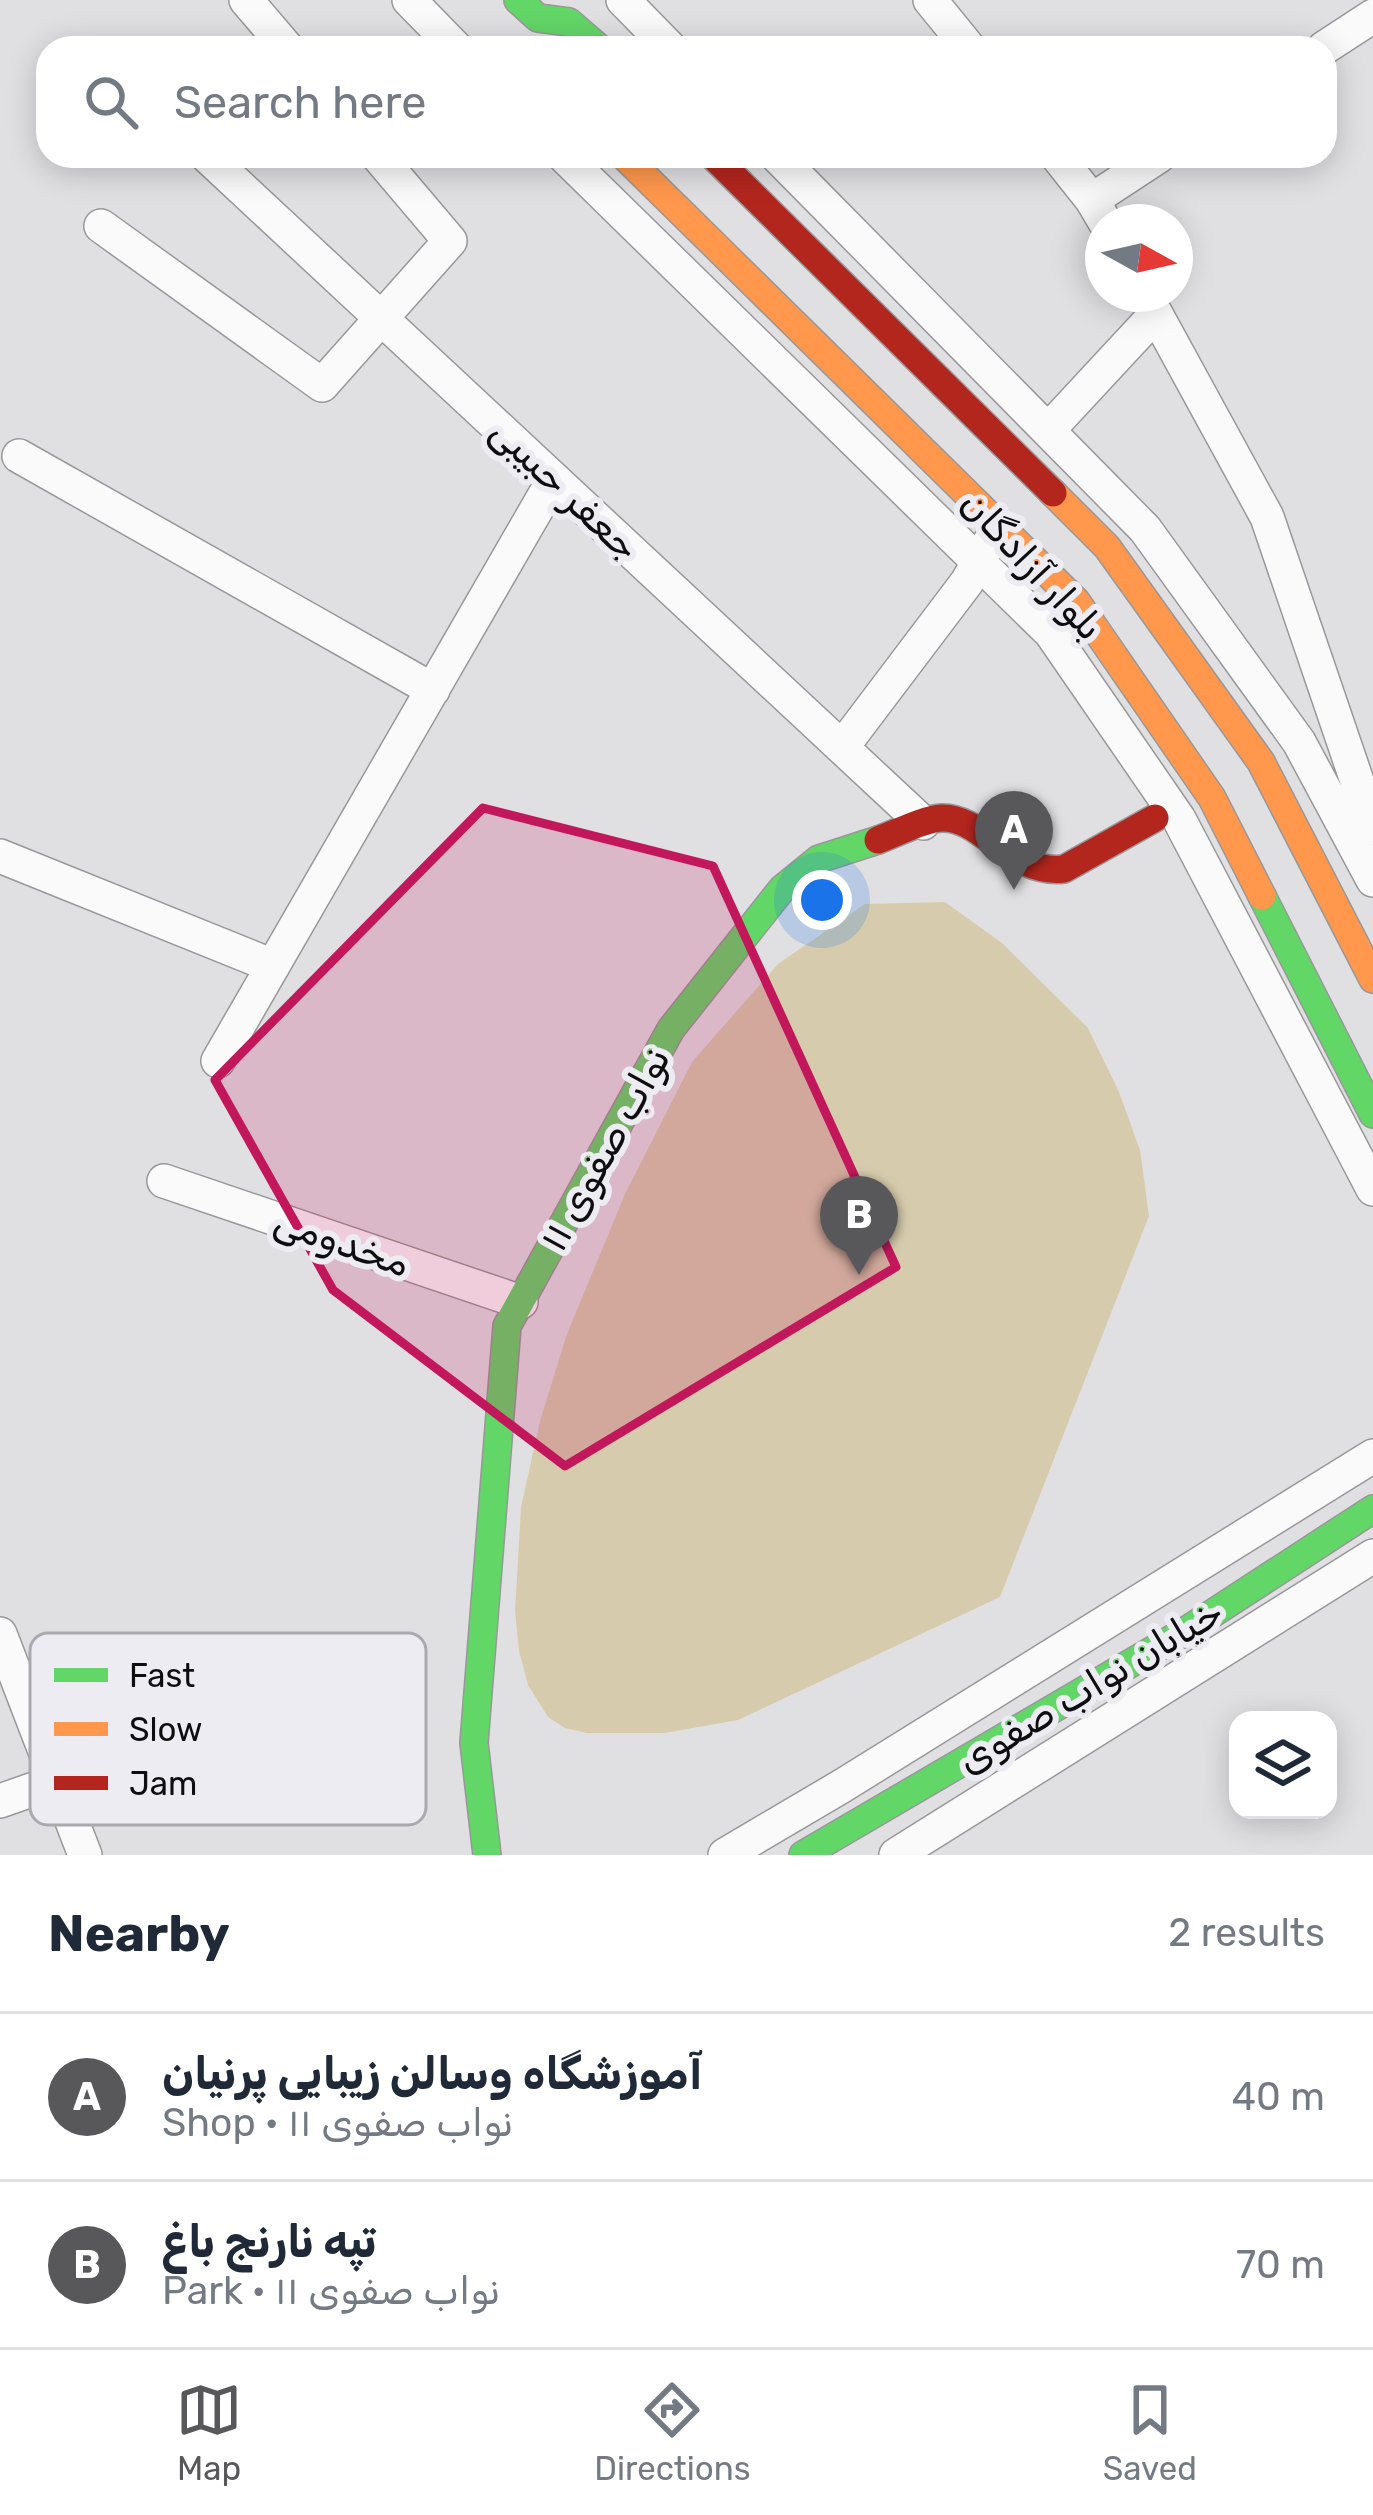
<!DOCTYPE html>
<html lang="en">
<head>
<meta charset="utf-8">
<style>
	body { margin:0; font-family:Rubik,"Noto Naskh Arabic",sans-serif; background:#f2f2f3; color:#1f2937 }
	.controls { position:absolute; right:36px; bottom:36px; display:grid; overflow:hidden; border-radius:24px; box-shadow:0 6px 30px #0003 }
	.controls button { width:108px; height:108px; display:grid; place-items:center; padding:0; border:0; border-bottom:3px solid #e0e1e3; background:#fff; color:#1f2937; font:60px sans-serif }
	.compass { position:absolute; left:1085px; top:204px; width:108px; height:108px; border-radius:50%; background:#fff; box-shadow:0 6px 30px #0003; rotate:98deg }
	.you { position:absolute; left:822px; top:900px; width:42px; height:42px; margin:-30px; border:9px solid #fff; border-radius:50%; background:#1a73e8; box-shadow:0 0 0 18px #1a73e833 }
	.badge { display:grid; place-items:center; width:78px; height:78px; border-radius:50%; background:#58585a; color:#fff; font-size:39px; font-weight:700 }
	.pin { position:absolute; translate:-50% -99px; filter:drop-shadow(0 3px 6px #0008) }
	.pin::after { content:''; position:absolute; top:63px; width:42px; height:36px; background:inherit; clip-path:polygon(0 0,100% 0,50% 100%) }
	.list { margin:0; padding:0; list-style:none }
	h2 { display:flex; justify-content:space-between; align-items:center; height:156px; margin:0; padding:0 48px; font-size:51px }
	h2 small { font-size:39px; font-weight:400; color:#747a83 }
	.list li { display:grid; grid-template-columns:78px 1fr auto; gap:36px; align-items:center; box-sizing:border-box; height:168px; padding:0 48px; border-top:3px solid #e0e1e3 }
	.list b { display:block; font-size:45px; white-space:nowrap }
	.list p { margin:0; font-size:39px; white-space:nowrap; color:#747a83 }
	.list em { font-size:39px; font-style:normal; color:#747a83 }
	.icon { flex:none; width:66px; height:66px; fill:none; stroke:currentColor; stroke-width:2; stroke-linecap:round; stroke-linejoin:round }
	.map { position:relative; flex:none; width:1373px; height:1855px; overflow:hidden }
	.search { position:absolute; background:#fff; box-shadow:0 6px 30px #0003; left:36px; right:36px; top:36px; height:132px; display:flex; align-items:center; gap:30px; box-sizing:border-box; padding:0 42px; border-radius:36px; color:#747a83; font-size:45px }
	.sheet { height:492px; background:#fff }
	nav { display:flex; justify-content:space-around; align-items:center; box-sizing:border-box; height:168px; border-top:3px solid #e0e1e3; background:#fff; font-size:33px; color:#747a83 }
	nav a { display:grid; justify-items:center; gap:6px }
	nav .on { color:#58585a }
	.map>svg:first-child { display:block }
	.green { fill:#d6ccad }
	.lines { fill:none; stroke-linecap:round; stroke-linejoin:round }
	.street-casing { stroke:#98989a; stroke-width:36 }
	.fast-casing { stroke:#98989a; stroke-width:30 }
	.slow-casing { stroke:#98989a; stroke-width:30 }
	.jam-casing { stroke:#98989a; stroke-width:30 }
	.street { stroke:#fafafb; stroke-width:33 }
	.fast { stroke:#63d668; stroke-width:27 }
	.slow { stroke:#ff974d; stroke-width:27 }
	.jam { stroke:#b3261e; stroke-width:27 }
	.marked { fill:#c2185b; fill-opacity:0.2; stroke:#c2185b; stroke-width:9; stroke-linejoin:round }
	.labels { text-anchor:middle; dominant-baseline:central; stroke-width:12; stroke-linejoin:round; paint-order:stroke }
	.street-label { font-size:39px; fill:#0e0e10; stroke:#ececf2 }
	.key { fill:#ececf2; stroke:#a9a9ae; stroke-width:3 }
	.key-label { font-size:33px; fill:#0e0e10 }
</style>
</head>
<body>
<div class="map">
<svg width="1373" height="1855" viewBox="0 0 1373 1855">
	<rect width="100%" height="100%" fill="#e0e0e3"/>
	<path class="green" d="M 945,902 L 1002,943 L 1088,1028 L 1119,1092 L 1140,1150 L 1149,1216 L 1000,1597 L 738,1720 L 665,1733 L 587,1733 L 565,1728 L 548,1717 L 528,1685 L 519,1651 L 515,1611 L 521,1507 L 540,1421 L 567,1334 L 625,1194 L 692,1062 L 778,964 L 865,904 Z"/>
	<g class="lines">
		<defs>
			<path id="street" d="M 246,0 L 287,48
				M 409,0 L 456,48
				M 623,0 L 670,48
				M 930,0 L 969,48
				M 1324,48 L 1373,16
				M 207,156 L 923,823
				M 564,156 L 1051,633 L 1179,819 L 1373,1189
				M 777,156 L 1145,529 L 1299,742 L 1373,880
				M 1057,156 L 1092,200 L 1105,222
				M 1092,200 L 1159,156
				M 101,226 L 322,385 L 450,241 L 378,156
				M 1145,294 L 1267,517 L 1373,828
				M 1052,426 L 1156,314
				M 19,456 L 433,690
				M 843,746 L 967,582 L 989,543
				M 0,856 L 273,966
				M 218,1061 L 554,479
				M 164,1181 L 521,1302
				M 0,1634 L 85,1855
				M 0,1801 L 54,1782
				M 725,1855 L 842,1786 L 1373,1456
				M 896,1855 L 1373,1556"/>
			<path id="fast" d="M 518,0 L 538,18 L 569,22 L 599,48
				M 1262,896 L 1373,1114
				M 487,1855 L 474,1743 L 507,1326 L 671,1029 L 782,889 L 819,859 L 878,840
				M 803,1855 L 1184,1632 L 1373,1509"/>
			<path id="slow" d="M 624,156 L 1076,601 L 1212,798 L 1262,896
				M 1053,493 L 1107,547 L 1261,762 L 1373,979"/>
			<path id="jam" d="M 713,156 L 1053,493
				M 878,840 C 897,833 923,819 942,818 C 983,817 1011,875 1064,869 L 1155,818"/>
		</defs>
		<use href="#street" class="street-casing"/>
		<use href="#fast" class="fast-casing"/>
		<use href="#slow" class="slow-casing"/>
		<use href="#jam" class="jam-casing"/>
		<use href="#street" class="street"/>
		<use href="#fast" class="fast"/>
		<use href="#slow" class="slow"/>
		<use href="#jam" class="jam"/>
	</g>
	<path class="marked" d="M 483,808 L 713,866 L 896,1267 L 565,1466 L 333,1290 L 215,1080 Z"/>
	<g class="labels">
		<g class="street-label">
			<text transform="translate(565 489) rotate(43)">جعفر حبیبی</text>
			<text transform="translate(1032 565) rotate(47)">بلوار آزادگان</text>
			<text transform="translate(605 1149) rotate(-61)">نواب صفوی ۱۱</text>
			<text transform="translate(342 1242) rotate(19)">مخدومی</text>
			<text transform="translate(1090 1686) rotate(-31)">خیابان نواب صفوی</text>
		</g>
	</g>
	<rect x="30" y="1633" width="396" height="192" rx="18" class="key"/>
	<rect x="54" y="1668" width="54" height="14" fill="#63d668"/>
	<rect x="54" y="1722" width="54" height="14" fill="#ff974d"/>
	<rect x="54" y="1776" width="54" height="14" fill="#b3261e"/>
	<g class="key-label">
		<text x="129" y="1687">Fast</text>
		<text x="129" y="1741">Slow</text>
		<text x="129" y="1795">Jam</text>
	</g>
</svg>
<div class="controls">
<button><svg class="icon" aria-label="layers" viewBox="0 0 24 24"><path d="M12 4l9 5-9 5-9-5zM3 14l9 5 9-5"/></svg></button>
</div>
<svg class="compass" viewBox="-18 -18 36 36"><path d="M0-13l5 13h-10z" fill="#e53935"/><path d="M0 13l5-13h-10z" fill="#747a83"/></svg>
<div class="you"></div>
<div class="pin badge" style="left:1014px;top:890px">A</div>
<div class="pin badge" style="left:859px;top:1275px">B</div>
<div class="search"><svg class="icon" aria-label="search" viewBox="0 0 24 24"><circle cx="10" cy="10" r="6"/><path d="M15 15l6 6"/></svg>Search here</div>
</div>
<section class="sheet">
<h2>Nearby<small>2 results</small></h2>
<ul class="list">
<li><span class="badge">A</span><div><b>آموزشگاه وسالن زیبایی پرنیان</b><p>Shop · نواب صفوی ۱۱</p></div><em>40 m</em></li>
<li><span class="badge">B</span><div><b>تپه نارنج باغ</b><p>Park · نواب صفوی ۱۱</p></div><em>70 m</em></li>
</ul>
</section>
<nav>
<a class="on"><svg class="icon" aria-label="map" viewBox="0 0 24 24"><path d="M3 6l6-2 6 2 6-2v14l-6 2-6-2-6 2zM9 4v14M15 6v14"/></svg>Map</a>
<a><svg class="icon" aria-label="directions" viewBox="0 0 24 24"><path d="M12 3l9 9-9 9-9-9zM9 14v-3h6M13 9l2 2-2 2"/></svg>Directions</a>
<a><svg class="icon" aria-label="saved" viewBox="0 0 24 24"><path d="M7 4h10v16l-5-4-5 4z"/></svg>Saved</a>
</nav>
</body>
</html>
